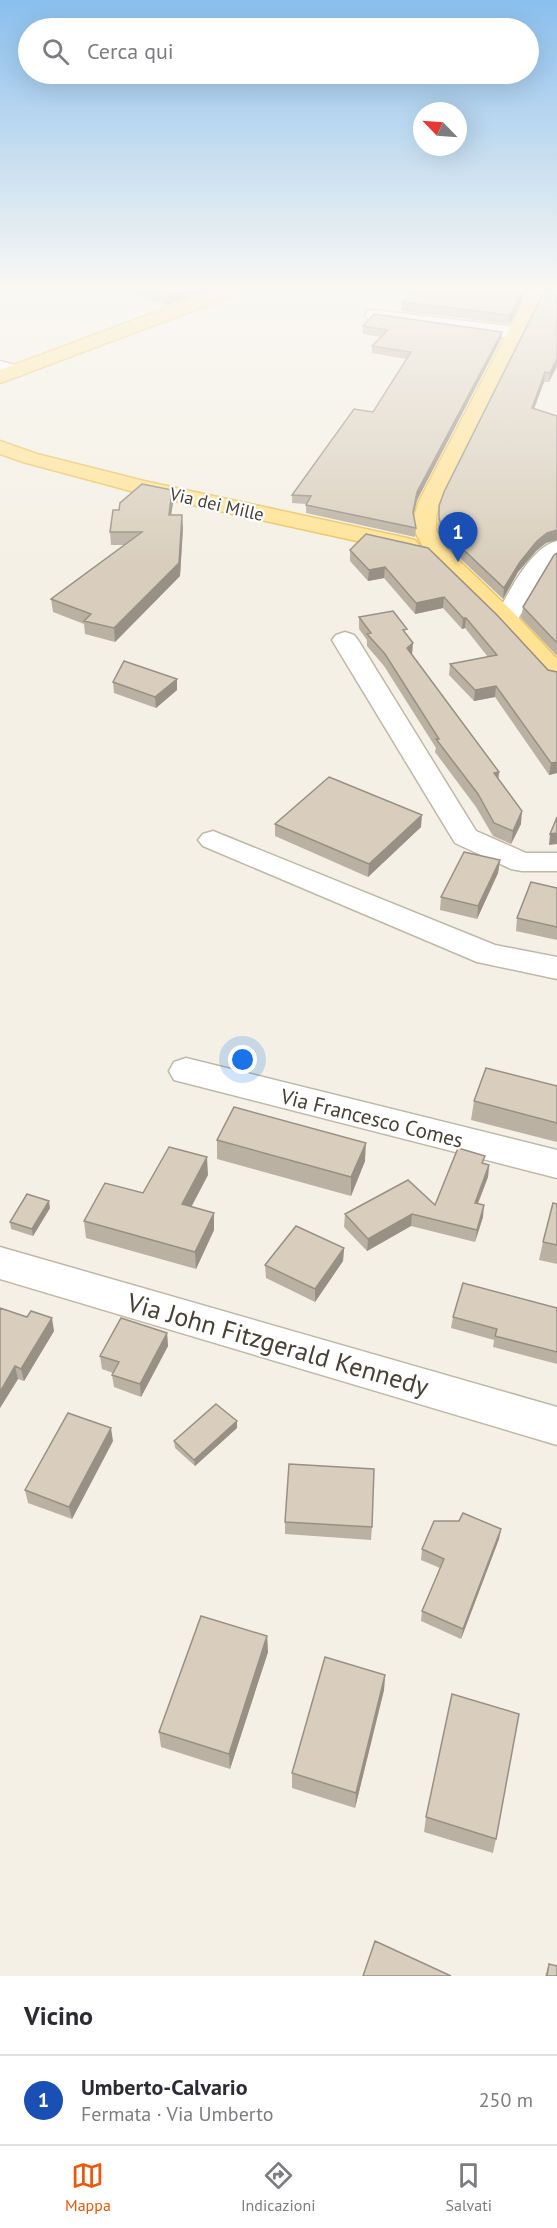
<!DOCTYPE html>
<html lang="it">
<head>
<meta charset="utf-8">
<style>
	body { margin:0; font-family:"PT Sans",sans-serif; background:#f7f7f7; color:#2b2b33 }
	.compass { position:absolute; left:413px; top:102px; width:54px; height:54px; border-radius:50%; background:#fff; box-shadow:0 6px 24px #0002; rotate:295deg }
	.you { position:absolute; left:243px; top:1060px; width:21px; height:21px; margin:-15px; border:4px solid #fff; border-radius:50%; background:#1a73e8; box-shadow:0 0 0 9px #1a73e833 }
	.badge { display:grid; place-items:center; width:39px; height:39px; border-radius:50%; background:#ea580c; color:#fff; font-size:20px; font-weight:700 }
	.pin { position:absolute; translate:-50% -50px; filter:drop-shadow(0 2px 3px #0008) }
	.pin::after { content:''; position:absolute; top:32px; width:21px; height:18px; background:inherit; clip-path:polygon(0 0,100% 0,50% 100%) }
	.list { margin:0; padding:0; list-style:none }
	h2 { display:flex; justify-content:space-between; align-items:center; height:78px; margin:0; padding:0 24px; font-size:26px }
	h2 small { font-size:20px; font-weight:400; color:#7c7c81 }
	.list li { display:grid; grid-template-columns:39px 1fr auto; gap:18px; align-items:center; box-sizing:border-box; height:90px; padding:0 24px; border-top:2px solid #e1e1e2 }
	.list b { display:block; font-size:22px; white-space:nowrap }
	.list p { margin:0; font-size:20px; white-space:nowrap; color:#7c7c81 }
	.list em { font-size:20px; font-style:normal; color:#7c7c81 }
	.icon { flex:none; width:33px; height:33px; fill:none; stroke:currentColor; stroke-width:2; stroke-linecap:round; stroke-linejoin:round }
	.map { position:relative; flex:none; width:557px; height:1976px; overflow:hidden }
	.search { position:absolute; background:#fff; box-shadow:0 6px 24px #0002; left:18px; right:18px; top:18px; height:66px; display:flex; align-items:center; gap:15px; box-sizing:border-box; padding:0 21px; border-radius:33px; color:#7c7c81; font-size:22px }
	.sheet { height:168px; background:#fff }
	nav { display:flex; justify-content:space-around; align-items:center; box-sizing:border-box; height:84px; border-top:2px solid #e1e1e2; background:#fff; font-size:16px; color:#7c7c81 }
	nav a { display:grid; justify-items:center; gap:3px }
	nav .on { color:#ea580c }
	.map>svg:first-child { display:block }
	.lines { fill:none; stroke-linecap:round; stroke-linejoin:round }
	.minor-casing { stroke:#c0b8a7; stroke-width:3 }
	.major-casing { stroke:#ecc35b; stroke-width:3 }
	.minor { fill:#fff; fill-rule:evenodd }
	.major { fill:#ffe293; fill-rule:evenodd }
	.wall { fill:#bbb1a3 }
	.shaded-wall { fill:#989084 }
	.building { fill:#d9cebd; stroke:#989084; stroke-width:1.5 }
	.labels { text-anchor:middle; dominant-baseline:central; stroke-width:4.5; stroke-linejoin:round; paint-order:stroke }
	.far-street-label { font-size:18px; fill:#474034; stroke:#fff }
	.street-label { font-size:21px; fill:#474034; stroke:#fff }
	.near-street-label { font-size:26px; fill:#474034; stroke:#fff }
</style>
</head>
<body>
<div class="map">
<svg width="557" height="1976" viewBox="0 0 557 1976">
	<rect width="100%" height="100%" fill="#f4f0e5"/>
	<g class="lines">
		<defs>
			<path id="minor" d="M 374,310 L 516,327 L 522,329 L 525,333 L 522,337 L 516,339 L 368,319 L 365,315 L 368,311 Z
				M 0,361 L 22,367 L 25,371 L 22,375 L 15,377 L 0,373 Z
				M 557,541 L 557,560 L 551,564 L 515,624 L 506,626 L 497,624 L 494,619 C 508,595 529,548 557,541 Z
				M 345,632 L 354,635 L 358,640 L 476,831 L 526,853 L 557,853 L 557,871 L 522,871 L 511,869 L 455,843 L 332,640 L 336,635 Z
				M 213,831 L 495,945 L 557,957 L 557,979 L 477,962 L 203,846 L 198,840 L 203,834 Z
				M 186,1058 L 557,1150 L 557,1178 L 174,1080 L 169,1071 L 174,1062 Z
				M 0,1247 L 557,1407 L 557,1445 L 0,1279 Z"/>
			<path id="major" d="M 220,288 L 245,288 L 243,292 L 0,383 L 0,370 Z
				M 531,288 L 548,288 L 441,501 L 436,516 L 436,530 L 446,548 L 515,614 L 557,659 L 557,682 L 548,680 L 497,624 L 428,556 L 414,530 L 414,516 L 419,501 Z
				M 0,441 L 37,454 L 144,481 L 407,538 L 415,540 L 419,545 L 415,550 L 407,552 L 142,494 L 23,462 L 0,454 Z"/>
		</defs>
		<use href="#minor" class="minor-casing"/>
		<use href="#major" class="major-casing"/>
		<use href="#minor" class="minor"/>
		<use href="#major" class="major"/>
	</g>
	<path class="wall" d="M 118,288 L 212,288 L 167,305 Z
		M 416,288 L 528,288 L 510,324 L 401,311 L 402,302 Z
		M 557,288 L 557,368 L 556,368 L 549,382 L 544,382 L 534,408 L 546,543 L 536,551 L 518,572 L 503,599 L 448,547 L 438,529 L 439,506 Z
		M 363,326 L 502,332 L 501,339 L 417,500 L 413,516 L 416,528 L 415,537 L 306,513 L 306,504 L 292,503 L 292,495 L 373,412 L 406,359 L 372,353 L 372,346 L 381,337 L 363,334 Z
		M 173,503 L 171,515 L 183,528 L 180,576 L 115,642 L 85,634 L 84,624 L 53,612 L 51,599 L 124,545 L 111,545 L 110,532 L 119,510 Z
		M 366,534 L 548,670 L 557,672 L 557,773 L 549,775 L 495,697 L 474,701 L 449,675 L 450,664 L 488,657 L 465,628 L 462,629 L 443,608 L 415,614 L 384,578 L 368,581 L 350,561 L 350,550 Z
		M 557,553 L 557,656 L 521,618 L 523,607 Z
		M 359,617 L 407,635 L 412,655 L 498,779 L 521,824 L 511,844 L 493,836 L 476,807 L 435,752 L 436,748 L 384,666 L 367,646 L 367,640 L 359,629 Z
		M 177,679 L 177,690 L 156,708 L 114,693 L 113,682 Z
		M 275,824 L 421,827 L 368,877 L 275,836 Z
		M 500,860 L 498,873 L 477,919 L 440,910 L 441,897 Z
		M 557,888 L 557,940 L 516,931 L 517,918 Z
		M 557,1086 L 557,1142 L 471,1120 L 474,1101 Z
		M 217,1140 L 365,1161 L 351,1196 L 217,1159 Z
		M 484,1163 L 489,1165 L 488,1177 L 478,1204 L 483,1217 L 475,1242 L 411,1226 L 367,1251 L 344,1227 L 345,1214 L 435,1205 Z
		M 208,1175 L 191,1206 L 214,1213 L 214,1230 L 196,1269 L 86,1238 L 84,1221 L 143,1193 Z
		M 557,1204 L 557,1264 L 539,1260 L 543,1242 Z
		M 50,1208 L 33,1236 L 11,1229 L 10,1222 Z
		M 344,1248 L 343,1261 L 315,1302 L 266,1278 L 265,1265 Z
		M 0,1308 L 27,1317 L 54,1331 L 24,1381 L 18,1379 L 0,1408 Z
		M 557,1308 L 557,1364 L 493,1347 L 494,1340 L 451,1328 L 453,1317 Z
		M 167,1333 L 168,1346 L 141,1397 L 114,1387 L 112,1375 L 113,1373 L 102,1369 L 100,1356 Z
		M 237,1421 L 237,1428 L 195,1466 L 175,1448 L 174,1441 Z
		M 113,1441 L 72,1519 L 28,1503 L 25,1490 Z
		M 285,1522 L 372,1527 L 371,1540 L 285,1534 Z
		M 501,1529 L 499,1539 L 461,1639 L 421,1621 L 422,1611 L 440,1568 L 421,1560 L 422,1549 Z
		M 267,1636 L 268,1652 L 230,1769 L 161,1747 L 159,1732 Z
		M 385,1675 L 384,1690 L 355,1808 L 292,1788 L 292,1773 Z
		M 426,1817 L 496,1839 L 493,1853 L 424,1832 Z
		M 549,1964 L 557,1976 L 545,1976 Z"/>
	<path class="shaded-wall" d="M 188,288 L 212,288 L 167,305 L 167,296 Z
		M 524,288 L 528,288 L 510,324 L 510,315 Z
		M 502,332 L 501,339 L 417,500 L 412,521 L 413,512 L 417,492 Z
		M 557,358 L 556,368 L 549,382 L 550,373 Z
		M 545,372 L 544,382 L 531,417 L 532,408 Z
		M 172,490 L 173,503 L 169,528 L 169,515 Z
		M 182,515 L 183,528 L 180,576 L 115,642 L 114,628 Z
		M 557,530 L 557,540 L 546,543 L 536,551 L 518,572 L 503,599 L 504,588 L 520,562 L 537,541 L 547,533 Z
		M 385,567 L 384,578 L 368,581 L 369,570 Z
		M 444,597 L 443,608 L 415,614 L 416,603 Z
		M 463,618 L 466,618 L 465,628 L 462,629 Z
		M 413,643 L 412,655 L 407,648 Z
		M 177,679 L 177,690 L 156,708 L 155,697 Z
		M 496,686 L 495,697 L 474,701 L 475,690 Z
		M 557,762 L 557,773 L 549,775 L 551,763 Z
		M 499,772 L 498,785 L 494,773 Z
		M 522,811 L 521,824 L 511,844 L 513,831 Z
		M 422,815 L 421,827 L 368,877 L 369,864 Z
		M 557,833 L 557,844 L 549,845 L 550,834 Z
		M 500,860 L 498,873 L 477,919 L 478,906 Z
		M 366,1143 L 365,1161 L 351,1196 L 351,1177 Z
		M 207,1157 L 208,1175 L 184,1221 L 182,1204 Z
		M 489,1165 L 488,1177 L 473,1215 L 475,1203 Z
		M 49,1201 L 50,1208 L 33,1236 L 32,1229 Z
		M 484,1205 L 483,1217 L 475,1242 L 477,1230 Z
		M 214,1213 L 214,1230 L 196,1269 L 195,1252 Z
		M 412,1214 L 411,1226 L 367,1251 L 368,1239 Z
		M 344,1248 L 343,1261 L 315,1302 L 315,1289 Z
		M 52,1318 L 54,1331 L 24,1381 L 21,1369 Z
		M 167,1333 L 168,1346 L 141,1397 L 140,1384 Z
		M 15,1366 L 18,1379 L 0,1408 L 0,1392 Z
		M 237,1421 L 237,1428 L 195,1466 L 194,1460 Z
		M 111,1428 L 113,1441 L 72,1519 L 69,1507 Z
		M 501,1529 L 499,1539 L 461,1639 L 463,1629 Z
		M 267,1636 L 268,1652 L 230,1769 L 229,1754 Z
		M 385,1675 L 384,1690 L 355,1808 L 356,1793 Z"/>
	<path class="building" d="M 144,288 L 188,288 L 167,296 Z
		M 416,288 L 524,288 L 510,315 L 402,302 Z
		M 546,288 L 557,288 L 557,358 L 550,373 L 545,372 L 532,408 L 557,416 L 557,530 L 547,533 L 537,541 L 520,562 L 504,588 L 449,536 L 439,519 L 439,506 L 444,492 Z
		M 374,314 L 502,332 L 417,492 L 413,512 L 416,528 L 306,505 L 311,496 L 292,495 L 354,409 L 373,412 L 411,352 L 372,346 L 388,330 L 363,326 Z
		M 142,484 L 172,490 L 169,515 L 182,515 L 179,563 L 114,628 L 84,621 L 91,614 L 51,599 L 142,532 L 110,532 L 113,510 L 119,510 L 120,503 Z
		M 366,534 L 428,548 L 497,615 L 548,670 L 557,672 L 557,762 L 551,763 L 496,686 L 475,690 L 450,664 L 497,655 L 466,618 L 463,618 L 444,597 L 416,603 L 385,567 L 369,570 L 350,550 Z
		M 557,553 L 557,643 L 523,607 L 554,555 Z
		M 393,611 L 407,629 L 403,630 L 413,643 L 407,648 L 499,772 L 494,773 L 522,811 L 513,831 L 494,823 L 478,794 L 436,739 L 439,739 L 385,654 L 367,634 L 371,633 L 359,617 Z
		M 124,661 L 177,679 L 155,697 L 113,682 Z
		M 329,777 L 422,815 L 369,864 L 275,824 Z
		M 557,817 L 557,833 L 550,834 Z
		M 464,852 L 500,860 L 478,906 L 441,897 Z
		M 531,882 L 557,888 L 557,927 L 517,918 Z
		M 486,1068 L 557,1086 L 557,1123 L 474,1101 Z
		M 234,1107 L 366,1143 L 351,1177 L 217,1140 Z
		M 169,1147 L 207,1157 L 182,1204 L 214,1213 L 195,1252 L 84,1221 L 105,1183 L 143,1193 Z
		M 458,1148 L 485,1156 L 482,1163 L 489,1165 L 475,1203 L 484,1205 L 477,1230 L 412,1214 L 368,1239 L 345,1214 L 408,1180 L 435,1205 Z
		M 27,1194 L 49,1201 L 32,1229 L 10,1222 Z
		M 553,1203 L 557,1204 L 557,1245 L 543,1242 Z
		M 296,1226 L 344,1248 L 315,1289 L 265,1265 Z
		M 463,1283 L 557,1308 L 557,1352 L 495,1336 L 497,1329 L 453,1317 Z
		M 0,1308 L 27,1317 L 31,1311 L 52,1318 L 21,1369 L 15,1366 L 0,1392 Z
		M 121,1318 L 167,1333 L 140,1384 L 112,1375 L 119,1362 L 100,1356 Z
		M 216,1404 L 237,1421 L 194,1460 L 174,1441 Z
		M 68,1413 L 111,1428 L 69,1507 L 25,1490 Z
		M 289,1464 L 374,1469 L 372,1527 L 285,1522 Z
		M 463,1513 L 501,1529 L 463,1629 L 422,1611 L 444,1559 L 422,1549 L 434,1521 L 459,1521 Z
		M 201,1616 L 267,1636 L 229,1754 L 159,1732 Z
		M 325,1657 L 385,1675 L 356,1793 L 292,1773 Z
		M 452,1694 L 519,1714 L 496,1839 L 426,1817 Z
		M 375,1941 L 451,1976 L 363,1976 Z
		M 549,1964 L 557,1966 L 557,1976 L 547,1976 Z"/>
	<linearGradient id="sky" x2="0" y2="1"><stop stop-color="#8abfed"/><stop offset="0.51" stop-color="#faf8f3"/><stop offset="1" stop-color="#faf8f3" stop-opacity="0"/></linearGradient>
	<rect width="557" height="565" fill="url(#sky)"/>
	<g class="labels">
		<g class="far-street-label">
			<text transform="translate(217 504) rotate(13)">Via dei Mille</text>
		</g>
		<g class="street-label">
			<text transform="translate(372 1118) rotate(14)">Via Francesco Comes</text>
		</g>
		<g class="near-street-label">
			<text transform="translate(278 1344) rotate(16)">Via John Fitzgerald Kennedy</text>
		</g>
	</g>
</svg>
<svg class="compass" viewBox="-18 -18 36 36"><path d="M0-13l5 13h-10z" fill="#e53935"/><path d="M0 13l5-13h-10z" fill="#7c7c81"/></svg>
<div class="you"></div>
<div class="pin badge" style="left:458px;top:562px;background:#1a4fb4">1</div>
<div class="search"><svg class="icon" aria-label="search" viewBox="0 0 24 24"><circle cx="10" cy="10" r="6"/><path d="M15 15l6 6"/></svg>Cerca qui</div>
</div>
<section class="sheet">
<h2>Vicino<small></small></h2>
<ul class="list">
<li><span class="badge" style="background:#1a4fb4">1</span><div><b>Umberto-Calvario</b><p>Fermata · Via Umberto</p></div><em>250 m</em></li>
</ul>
</section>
<nav>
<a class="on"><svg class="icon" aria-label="map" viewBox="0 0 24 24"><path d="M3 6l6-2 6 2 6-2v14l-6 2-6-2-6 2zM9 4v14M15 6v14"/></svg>Mappa</a>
<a><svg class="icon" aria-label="directions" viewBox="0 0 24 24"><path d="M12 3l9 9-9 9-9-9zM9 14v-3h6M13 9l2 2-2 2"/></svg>Indicazioni</a>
<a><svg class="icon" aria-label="saved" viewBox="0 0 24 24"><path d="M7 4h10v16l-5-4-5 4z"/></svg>Salvati</a>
</nav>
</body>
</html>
